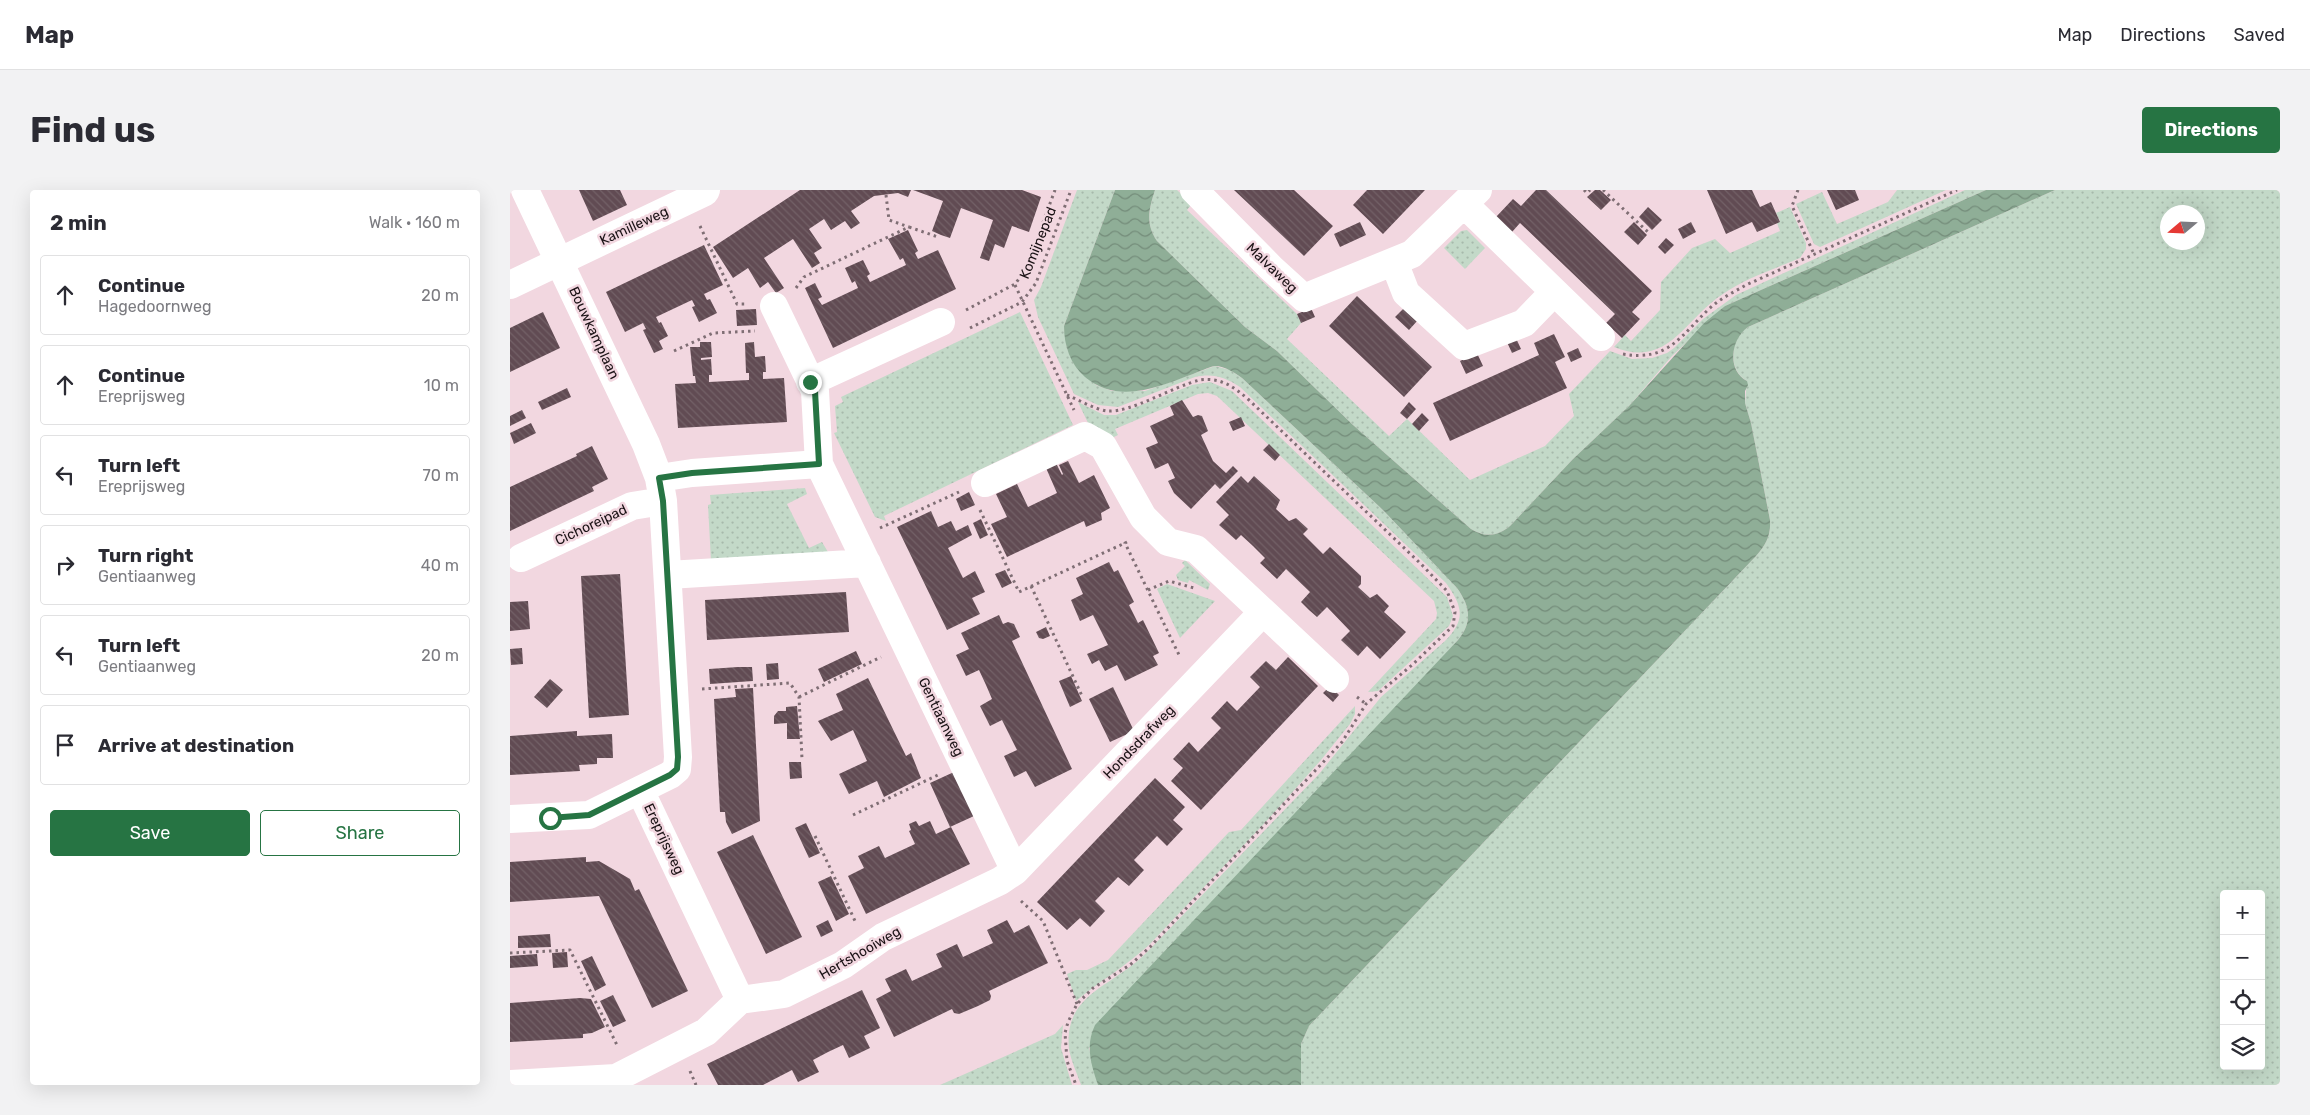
<!DOCTYPE html>
<html lang="en">
<head>
<meta charset="utf-8">
<style>
	body { margin:0; font-family:Rubik,sans-serif; background:#f2f2f3; color:#2b2b33 }
	.controls { position:absolute; right:15px; bottom:15px; display:grid; overflow:hidden; border-radius:5px; box-shadow:0 5px 20px #0002 }
	.controls button { width:45px; height:45px; display:grid; place-items:center; padding:0; border:0; border-bottom:1px solid #e1e1e2; background:#fff; color:#2b2b33; font:25px sans-serif }
	.compass { position:absolute; left:1650px; top:15px; width:45px; height:45px; border-radius:50%; background:#fff; box-shadow:0 5px 20px #0002; rotate:251deg }
	.stop { position:absolute; width:15px; height:15px; margin:-11px; border:4px solid #267443; border-radius:50%; background:#fff }
	.stop.end { background:#267443; border-color:#fff; box-shadow:0 1px 5px #0008 }
	.list { margin:0; padding:0; list-style:none }
	h2 { display:flex; justify-content:space-between; align-items:center; height:65px; margin:0; padding:0 20px; font-size:21px }
	h2 small { font-size:16px; font-weight:400; color:#7c7c81 }
	.list li { display:grid; grid-template-columns:32px 1fr auto; gap:15px; align-items:center; box-sizing:border-box; height:80px; margin:0 10px 10px; padding:0 10px; border:1px solid #e1e1e2; border-radius:5px }
	.list b { display:block; font-size:19px; white-space:nowrap }
	.list p { margin:0; font-size:16px; white-space:nowrap; color:#7c7c81 }
	.list em { font-size:16px; font-style:normal; color:#7c7c81 }
	.actions { display:flex; gap:10px; padding:15px 20px }
	.actions a { flex:1; padding:11px 0; border:1px solid #267443; border-radius:5px; text-align:center; font-size:18px; color:#267443 }
	.actions .main { background:#267443; color:#fff }
	.icon { flex:none; width:28px; height:28px; fill:none; stroke:currentColor; stroke-width:2; stroke-linecap:round; stroke-linejoin:round }
	.map { position:relative; flex:none; width:1770px; height:895px; overflow:hidden; border-radius:5px }
	header { display:flex; align-items:center; gap:30px; box-sizing:border-box; height:70px; padding:0 25px; background:#fff; border-bottom:1px solid #e1e1e2 }
	header strong { font-size:24px }
	nav { display:flex; gap:28px; margin-inline-start:auto; font-size:18px }
	.intro { display:flex; align-items:center; justify-content:space-between; box-sizing:border-box; height:120px; padding:0 30px }
	h1 { margin:0; font-size:35px }
	.button { padding:12px 22px; border-radius:5px; background:#267443; color:#fff; font-size:18px; font-weight:700 }
	main { display:flex; gap:30px; padding:0 30px }
	aside { flex:1; background:#fff; border-radius:5px; box-shadow:0 5px 20px #0002 }
	.map>svg:first-child { display:block }
	.green { fill:url(#green-dots); fill-rule:evenodd }
	.water { fill:url(#water-waves) }
	.building { fill:url(#building-back-hatch) }
	.lines { fill:none; stroke-linecap:round; stroke-linejoin:round }
	.path { stroke:#7f6e74; stroke-width:3; stroke-dasharray:2.5 4; stroke-linecap:butt }
	.minor { stroke:#fff; stroke-width:28 }
	.route { stroke:#267443; stroke-width:6 }
	.labels { text-anchor:middle; dominant-baseline:central; stroke-width:5; stroke-linejoin:round; paint-order:stroke }
	.street-label { font-size:14px; fill:#1a1215; stroke:#f2d7e0 }
</style>
</head>
<body>
<header>
<strong>Map</strong>
<nav><a>Map</a><a>Directions</a><a>Saved</a></nav>
</header>
<div class="intro"><h1>Find us</h1><a class="button">Directions</a></div>
<main>
<aside>
<h2>2 min<small>Walk · 160 m</small></h2>
<ul class="list">
<li><svg class="icon" aria-label="ahead" viewBox="0 0 24 24"><path d="M12 20V5M6 11l6-6 6 6"/></svg><div><b>Continue</b><p>Hagedoornweg</p></div><em>20 m</em></li>
<li><svg class="icon" aria-label="ahead" viewBox="0 0 24 24"><path d="M12 20V5M6 11l6-6 6 6"/></svg><div><b>Continue</b><p>Ereprijsweg</p></div><em>10 m</em></li>
<li><svg class="icon" aria-label="left" viewBox="0 0 24 24"><path d="M17 20v-9H6M10 6l-5 5 5 5"/></svg><div><b>Turn left</b><p>Ereprijsweg</p></div><em>70 m</em></li>
<li><svg class="icon" aria-label="right" viewBox="0 0 24 24"><path d="M7 20v-9h11M14 6l5 5-5 5"/></svg><div><b>Turn right</b><p>Gentiaanweg</p></div><em>40 m</em></li>
<li><svg class="icon" aria-label="left" viewBox="0 0 24 24"><path d="M17 20v-9H6M10 6l-5 5 5 5"/></svg><div><b>Turn left</b><p>Gentiaanweg</p></div><em>20 m</em></li>
<li><svg class="icon" aria-label="arrive" viewBox="0 0 24 24"><path d="M6 21V4h12l-3 4 3 4H6"/></svg><div><b>Arrive at destination</b></div></li>
</ul>
<div class="actions"><a class="main">Save</a><a>Share</a></div>
</aside>
<div class="map">
<svg width="1770" height="895" viewBox="0 0 1770 895">
	<defs>
		<pattern id="green-dots" width="8" height="8" patternUnits="userSpaceOnUse" patternTransform="scale(1.25)"><rect width="8" height="8" fill="#c3d9c8"/><path d="M2 2h.1M6 6h.1" fill="none" stroke="#a7b9ab" stroke-width="1.8" stroke-linecap="round"/></pattern>
		<pattern id="water-waves" width="16" height="10" patternUnits="userSpaceOnUse" patternTransform="scale(1.25)"><rect width="16" height="10" fill="#8fae97"/><path d="M0 5q4-4 8 0t8 0" fill="none" stroke="#748c7a"/></pattern>
		<pattern id="building-back-hatch" width="6" height="6" patternUnits="userSpaceOnUse" patternTransform="scale(1.25)"><rect width="6" height="6" fill="#614b53"/><path d="M-1 5l2 2M0 0l6 6M5-1l2 2" fill="none" stroke="#736167"/></pattern>
	</defs>
	<rect width="100%" height="100%" fill="#f2d7e0"/>
	<path class="green" d="M 567,0 L 605,0 L 554,136 L 557,158 L 565,175 L 586,195 L 602,201 L 635,201 L 705,176 L 720,180 L 732,188 L 873,320 L 947,398 C 960,416 963,432 948,450 L 579,858 L 588,895 L 571,895 C 567,883 561,871 559,859 C 554,811 590,800 621,776 C 628,771 635,764 641,758 L 809,584 L 871,507 L 935,451 C 956,429 953,417 936,393 L 730,197 C 715,187 703,183 685,187 L 608,217 L 588,215 L 564,204 L 528,127 L 524,110 L 531,97 Z
		M 645,0 L 667,0 L 682,14 L 677,20 L 787,124 L 791,133 L 777,149 L 879,246 L 897,229 L 960,290 L 1035,256 L 1064,226 L 1059,204 L 1100,161 L 1122,169 L 1142,168 L 1157,163 L 1164,158 L 1193,129 L 1226,105 L 1455,0 L 1476,0 L 1215,116 L 1162,166 L 1119,216 L 1063,269 L 1000,336 C 988,346 975,348 961,339 L 843,235 L 767,161 L 735,137 L 647,51 C 635,33 639,19 645,0 Z
		M 1387,0 L 1436,0 L 1310,57 L 1304,54 L 1286,14 L 1312,2 L 1327,34 L 1378,12 Z
		M 1545,0 L 1770,0 L 1770,895 L 791,895 L 791,854 L 799,836 L 1246,366 C 1256,355 1261,345 1260,330 L 1241,233 L 1235,213 L 1237,191 C 1217,180 1220,149 1238,137 ZM 1658,22 L 1688,22 L 1688,52 L 1658,52 ZM 1714,704 L 1751,704 L 1751,876 L 1714,876 Z
		M 1280,17 L 1296,53 L 1296,59 L 1290,68 C 1265,79 1236,88 1213,104 C 1174,129 1159,179 1104,157 L 1115,145 L 1121,151 L 1150,120 L 1151,92 L 1182,58 L 1205,49 L 1220,63 L 1270,41 L 1267,33 L 1270,31 L 1266,23 Z
		M 957,40 L 975,58 L 955,79 L 934,58 L 951,41 Z
		M 510,122 L 563,235 L 374,326 L 376,331 L 365,327 L 324,243 L 327,242 L 325,216 L 333,212 L 331,207 Z
		M 700,192 L 722,201 L 937,407 L 943,426 L 939,436 L 868,501 L 858,502 L 926,429 L 927,423 L 924,411 L 707,206 L 698,203 L 688,204 L 605,239 L 608,245 L 602,248 L 578,233 L 568,212 L 594,225 L 606,225 L 682,195 Z
		M 295,298 L 297,304 L 277,314 L 299,358 L 312,352 L 318,362 L 201,371 L 198,315 L 201,314 L 200,305 Z
		M 675,370 L 700,394 L 698,400 L 679,390 L 678,393 L 668,390 L 666,385 L 675,376 L 672,373 Z
		M 657,394 L 705,411 L 670,448 L 647,399 Z
		M 845,516 L 845,524 L 840,534 L 811,570 L 753,635 L 639,755 C 616,776 590,791 566,811 L 557,784 L 566,780 L 577,780 L 598,770 L 719,642 L 731,640 Z
		M 553,835 L 551,858 L 562,895 L 430,895 L 545,844 Z"/>
	<path class="water" d="M 605,0 L 645,0 C 639,19 635,33 647,51 L 735,137 L 767,161 L 843,235 L 961,339 C 975,348 988,346 1000,336 L 1063,269 L 1119,216 L 1194,133 L 1215,116 L 1476,0 L 1545,0 L 1238,137 C 1220,150 1217,181 1237,191 L 1238,195 L 1235,201 L 1235,213 L 1241,233 L 1260,330 C 1261,345 1256,355 1246,366 L 799,836 L 791,854 L 791,895 L 588,895 C 581,874 575,856 585,835 L 948,450 C 963,432 960,416 947,398 L 873,320 L 732,188 C 725,183 715,176 705,176 C 698,177 689,182 683,184 C 647,197 609,215 575,187 C 560,174 554,155 554,136 Z"/>
	<path class="building" d="M 69,0 L 110,0 L 117,15 L 83,31 Z
		M 290,0 L 401,0 L 398,7 L 388,3 L 364,6 L 341,21 L 350,33 L 341,39 L 335,31 L 321,40 L 314,29 L 299,39 L 312,58 L 304,63 L 310,73 L 302,78 L 283,49 L 254,68 L 274,98 L 266,103 L 258,92 L 250,98 L 238,78 L 223,88 L 203,57 Z
		M 403,0 L 512,0 L 531,7 L 519,42 L 502,36 L 494,58 L 485,54 L 479,71 L 470,68 L 483,30 L 451,18 L 440,48 L 431,45 L 422,41 L 433,11 Z
		M 724,0 L 784,0 L 823,36 L 794,66 Z
		M 857,0 L 915,0 L 873,44 L 843,15 Z
		M 1026,0 L 1036,0 L 1142,101 L 1122,122 L 1130,129 L 1112,148 L 1096,133 L 1105,124 L 1010,33 L 1002,42 L 986,27 L 1003,9 L 1011,16 Z
		M 1085,0 L 1090,0 L 1101,10 L 1091,20 L 1077,7 Z
		M 1197,0 L 1242,0 L 1250,17 L 1261,12 L 1270,32 L 1247,42 L 1242,32 L 1216,44 Z
		M 1317,0 L 1345,0 L 1349,10 L 1326,20 Z
		M 1138,17 L 1152,30 L 1142,40 L 1129,27 Z
		M 850,32 L 856,45 L 830,57 L 824,44 Z
		M 1124,32 L 1137,45 L 1128,55 L 1114,42 Z
		M 1181,32 L 1186,42 L 1173,49 L 1168,39 Z
		M 398,40 L 408,61 L 405,63 L 408,69 L 428,60 L 446,99 L 323,158 L 295,98 L 305,93 L 312,107 L 308,109 L 312,115 L 348,98 L 345,91 L 342,93 L 335,78 L 353,70 L 360,84 L 357,86 L 360,92 L 396,75 L 393,68 L 390,70 L 378,49 Z
		M 1156,48 L 1164,55 L 1155,64 L 1148,57 Z
		M 194,55 L 213,95 L 194,104 L 197,110 L 200,109 L 207,123 L 189,132 L 182,117 L 185,116 L 182,110 L 146,127 L 149,133 L 151,132 L 158,146 L 149,151 L 153,159 L 144,163 L 133,140 L 136,139 L 133,133 L 115,142 L 96,102 Z
		M 847,106 L 922,177 L 894,207 L 819,136 Z
		M 895,117 L 908,130 L 899,140 L 885,127 Z
		M 801,118 L 805,127 L 791,133 L 787,124 Z
		M 246,119 L 247,135 L 227,136 L 226,120 Z
		M 33,122 L 50,158 L 0,182 L 0,138 Z
		M 1044,144 L 1055,167 L 1045,172 L 1057,198 L 940,251 L 923,213 L 1029,165 L 1024,153 Z
		M 1005,146 L 1011,159 L 1002,163 L 996,150 Z
		M 190,152 L 201,152 L 202,167 L 191,168 L 191,170 L 201,169 L 202,185 L 199,185 L 199,192 L 239,190 L 239,183 L 236,183 L 235,153 L 244,152 L 245,167 L 255,166 L 256,182 L 253,182 L 253,189 L 274,188 L 277,232 L 168,238 L 165,194 L 186,193 L 185,186 L 183,186 L 180,157 L 190,157 Z
		M 1068,158 L 1072,167 L 1061,172 L 1057,163 Z
		M 967,163 L 973,176 L 956,184 L 950,171 Z
		M 57,198 L 61,207 L 32,220 L 28,212 Z
		M 672,210 L 683,227 L 688,225 L 692,226 L 698,241 L 691,245 L 703,271 L 716,283 L 723,276 L 728,281 L 710,299 L 705,294 L 681,319 L 664,303 L 658,291 L 665,288 L 658,273 L 645,279 L 636,258 L 648,253 L 640,236 L 664,225 L 660,216 Z
		M 899,212 L 906,219 L 897,229 L 890,223 Z
		M 12,220 L 16,228 L 0,236 L 0,226 Z
		M 912,223 L 919,230 L 909,241 L 902,234 Z
		M 731,227 L 735,236 L 723,241 L 719,232 Z
		M 21,233 L 26,243 L 4,254 L 0,243 Z
		M 759,254 L 770,265 L 765,271 L 753,260 Z
		M 82,256 L 98,289 L 82,297 L 84,301 L 0,341 L 0,297 L 67,266 L 66,264 Z
		M 558,271 L 569,293 L 584,285 L 600,318 L 591,323 L 592,330 L 576,337 L 574,331 L 497,367 L 481,334 L 497,327 L 486,304 L 507,294 L 518,317 L 547,303 L 536,278 L 546,273 L 552,285 L 553,284 L 549,275 Z
		M 731,286 L 738,293 L 744,286 L 770,310 L 766,319 L 779,331 L 786,328 L 798,339 L 793,344 L 813,364 L 820,357 L 851,386 L 851,394 L 848,397 L 860,408 L 867,404 L 879,416 L 874,422 L 896,442 L 870,469 L 857,456 L 848,466 L 831,450 L 840,441 L 817,417 L 807,427 L 799,420 L 791,412 L 800,402 L 776,379 L 767,389 L 750,373 L 755,368 L 743,356 L 731,345 L 726,350 L 709,335 L 719,325 L 706,312 Z
		M 459,302 L 465,315 L 451,321 L 446,309 Z
		M 421,321 L 428,337 L 441,331 L 446,341 L 458,335 L 462,345 L 438,358 L 453,388 L 465,381 L 475,402 L 462,408 L 470,424 L 437,440 L 387,337 Z
		M 471,329 L 478,345 L 470,349 L 463,333 Z
		M 599,372 L 604,382 L 608,380 L 624,412 L 619,415 L 628,433 L 633,430 L 649,463 L 643,466 L 648,475 L 615,491 L 607,475 L 595,481 L 589,470 L 582,474 L 577,464 L 598,455 L 583,425 L 570,431 L 561,410 L 573,404 L 566,388 Z
		M 495,380 L 502,393 L 492,398 L 485,384 Z
		M 110,384 L 119,525 L 79,528 L 71,386 Z
		M 336,402 L 339,442 L 197,450 L 195,410 Z
		M 18,411 L 20,439 L 0,441 L 0,412 Z
		M 489,425 L 493,434 L 498,432 L 504,434 L 510,447 L 502,451 L 562,579 L 525,597 L 516,581 L 504,587 L 494,566 L 507,560 L 492,530 L 480,536 L 470,516 L 482,509 L 476,495 L 469,480 L 456,486 L 446,465 L 459,459 L 451,443 Z
		M 536,437 L 540,446 L 533,449 L 529,448 L 526,442 Z
		M 12,458 L 13,474 L 1,475 L 0,459 Z
		M 346,461 L 352,474 L 314,492 L 308,479 Z
		M 778,467 L 808,496 L 691,620 L 661,591 L 673,578 L 663,569 L 679,552 L 688,562 L 711,538 L 701,528 L 717,511 L 727,521 L 750,497 L 740,487 L 756,471 L 766,480 Z
		M 268,473 L 269,489 L 257,490 L 256,474 Z
		M 228,477 L 242,477 L 243,491 L 200,494 L 199,479 Z
		M 561,486 L 572,511 L 560,517 L 549,491 Z
		M 358,488 L 396,566 L 401,563 L 411,588 L 374,607 L 367,591 L 339,604 L 329,584 L 357,571 L 343,540 L 321,551 L 308,531 L 333,520 L 326,504 Z
		M 40,489 L 53,500 L 37,518 L 24,507 Z
		M 820,496 L 829,505 L 823,512 L 813,503 Z
		M 603,497 L 624,541 L 600,552 L 579,509 Z
		M 243,498 L 250,631 L 222,644 L 216,632 L 215,622 L 210,622 L 204,509 L 226,507 L 225,499 Z
		M 287,516 L 290,549 L 277,549 L 277,533 L 264,534 L 264,526 L 268,521 L 276,521 L 276,517 Z
		M 67,541 L 67,546 L 102,544 L 103,568 L 87,568 L 87,574 L 69,575 L 70,581 L 0,585 L 0,546 Z
		M 279,572 L 291,572 L 292,588 L 280,589 Z
		M 444,582 L 464,626 L 440,637 L 420,593 Z
		M 645,588 L 675,617 L 663,630 L 673,639 L 657,656 L 647,646 L 624,670 L 634,680 L 619,696 L 608,687 L 585,711 L 595,721 L 580,737 L 570,728 L 557,740 L 527,712 Z
		M 406,631 L 409,636 L 420,631 L 426,644 L 441,637 L 460,674 L 356,724 L 338,686 L 354,678 L 348,666 L 369,656 L 375,668 L 405,654 L 399,641 L 401,640 L 399,634 Z
		M 296,633 L 310,663 L 299,668 L 285,638 Z
		M 243,645 L 292,747 L 256,764 L 207,662 Z
		M 76,667 L 76,672 L 89,671 L 120,689 L 125,701 L 129,699 L 178,801 L 142,818 L 89,706 L 0,712 L 0,672 Z
		M 321,686 L 339,724 L 326,731 L 308,692 Z
		M 318,730 L 323,741 L 311,747 L 306,736 Z
		M 497,730 L 504,743 L 519,735 L 538,773 L 479,801 L 481,806 L 480,810 L 468,816 L 449,824 L 444,823 L 442,819 L 384,847 L 366,809 L 381,801 L 375,789 L 396,779 L 402,791 L 432,777 L 426,764 L 447,754 L 453,767 L 483,753 L 477,740 Z
		M 40,744 L 41,757 L 8,758 L 8,746 Z
		M 57,762 L 58,777 L 43,778 L 42,763 Z
		M 27,764 L 28,776 L 0,778 L 0,766 Z
		M 82,766 L 96,795 L 85,801 L 71,771 Z
		M 352,800 L 370,838 L 354,846 L 360,858 L 339,868 L 333,855 L 318,862 L 303,870 L 309,882 L 288,892 L 282,880 L 253,895 L 208,895 L 197,874 Z
		M 103,805 L 116,831 L 103,837 L 90,811 Z
		M 70,808 L 81,809 L 95,837 L 82,843 L 73,844 L 73,848 L 0,852 L 0,813 Z"/>
	<g class="lines">
		<path class="path" d="M 1074,0 L 1077,3 L 1080,0
			M 1093,0 L 1139,43
			M 1288,0 L 1282,16 L 1304,64
			M 376,5 L 379,30 L 399,37
			M 190,36 L 227,114 L 237,114
			M 505,95 L 564,220
			M 286,98 L 294,87 L 399,37 L 428,47
			M 456,120 L 505,94 L 515,81 L 545,0
			M 460,138 L 512,112 L 526,93 L 561,0
			M 164,161 L 203,143 L 245,141
			M 1113,164 C 1159,172 1171,145 1200,118 C 1211,108 1224,102 1236,95 L 1447,0
			M 557,205 C 569,210 584,219 597,221 C 621,223 664,196 690,190 C 711,187 724,197 739,210 L 911,374 L 937,401 L 945,422 L 943,436 L 902,475 L 856,514 L 832,552 L 640,757 L 620,775 L 583,798 L 567,814 L 558,832 L 555,843 L 557,871 L 566,895
			M 470,320 L 509,402 L 615,353
			M 370,338 L 449,302
			M 617,352 L 615,353 L 670,467
			M 521,396 L 572,506
			M 638,400 L 659,391 L 684,398
			M 192,499 L 280,493 L 289,507 L 292,569
			M 289,507 L 371,467
			M 847,507 L 856,514
			M 343,625 L 428,585
			M 305,646 L 346,733
			M 511,711 L 533,731 L 567,814
			M 0,763 L 60,760 L 107,855
			M 180,881 L 186,895"/>
		<path class="minor" d="M 684,0 L 761,78 L 794,108 L 902,64 L 968,0
			M 955,15 L 1091,147
			M 884,72 L 896,103 L 954,156 L 1014,133 L 1044,102
			M 0,95 L 195,2 L 196,0
			M 264,116 L 305,201 L 309,274
			M 300,192 L 431,132
			M 149,288 L 182,283 L 309,274 L 505,681
			M 475,293 L 575,246 L 593,256 L 633,327 L 658,352 L 686,359 L 825,489
			M 11,368 L 122,316 L 153,311
			M 158,385 L 357,373
			M 130,600 L 230,810
			M 0,629 L 79,625 L 160,585 L 167,579 L 168,567 L 153,311 L 149,288 L 136,254 L 15,0
			M 0,894 L 106,888 L 196,842 L 230,810 L 274,804 L 333,775 L 373,747 L 490,691 L 505,681 L 753,422"/>
	</g>
	<g class="lines">
		<path class="route" d="M 40,628 L 79,625 L 160,585 L 167,579 L 168,567 L 153,311 L 149,288 L 182,283 L 309,274 L 305,201 L 300,192"/>
	</g>
	<g class="labels">
		<g class="street-label">
			<text transform="translate(124 36) rotate(-25)">Kamilleweg</text>
			<text transform="translate(528 53) rotate(-68)">Komijnepad</text>
			<text transform="translate(762 78) rotate(44)">Malvaweg</text>
			<text transform="translate(84 143) rotate(65)">Bouwkamplaan</text>
			<text transform="translate(81 335) rotate(-25)">Cichoreipad</text>
			<text transform="translate(431 527) rotate(64)">Gentiaanweg</text>
			<text transform="translate(629 552) rotate(-46)">Hondsdrafweg</text>
			<text transform="translate(154 649) rotate(65)">Ereprijsweg</text>
			<text transform="translate(350 763) rotate(-30)">Hertshooiweg</text>
		</g>
	</g>
</svg>
<div class="controls">
<button>+</button>
<button>−</button>
<button><svg class="icon" aria-label="locate" viewBox="0 0 24 24"><circle cx="12" cy="12" r="6"/><path d="M12 2v4M12 18v4M2 12h4M18 12h4"/></svg></button>
<button><svg class="icon" aria-label="layers" viewBox="0 0 24 24"><path d="M12 4l9 5-9 5-9-5zM3 14l9 5 9-5"/></svg></button>
</div>
<svg class="compass" viewBox="-18 -18 36 36"><path d="M0-13l5 13h-10z" fill="#e53935"/><path d="M0 13l5-13h-10z" fill="#7c7c81"/></svg>
<div class="stop" style="left:40px;top:628px"></div>
<div class="stop end" style="left:300px;top:192px"></div>
</div>
</main>
</body>
</html>
